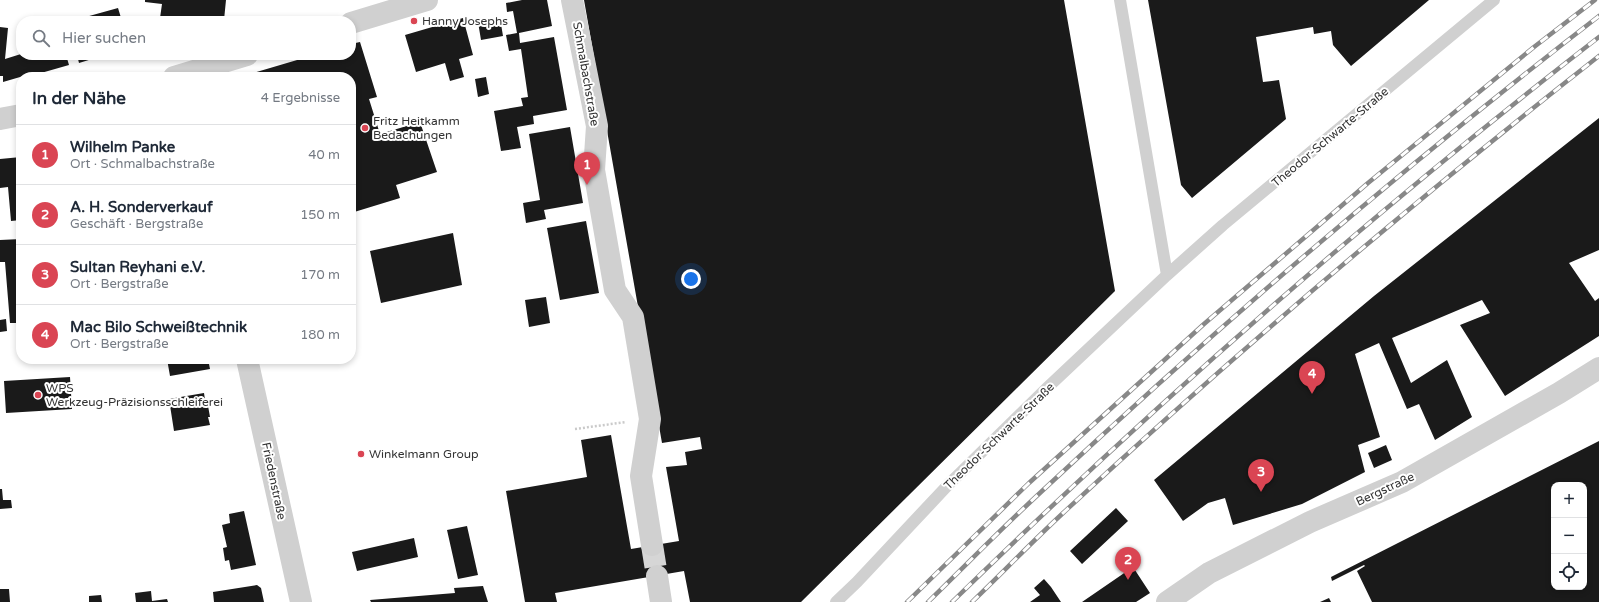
<!DOCTYPE html>
<html lang="de">
<head>
<meta charset="utf-8">
<style>
	body { margin:0; font-family:"Varela Round",sans-serif; background:#f6f6f7; color:#1f2937 }
	.controls { position:absolute; right:12px; bottom:12px; display:grid; overflow:hidden; border-radius:8px; box-shadow:0 2px 6px #0003 }
	.controls button { width:36px; height:36px; display:grid; place-items:center; padding:0; border:0; border-bottom:1px solid #e0e1e3; background:#fff; color:#1f2937; font:20px sans-serif }
	.you { position:absolute; left:691px; top:279px; width:14px; height:14px; margin:-10px; border:3px solid #fff; border-radius:50%; background:#1a73e8; box-shadow:0 0 0 6px #1a73e833 }
	.badge { display:grid; place-items:center; width:26px; height:26px; border-radius:50%; background:#da4553; color:#fff; font-size:13px; font-weight:700 }
	.pin { position:absolute; translate:-50% -33px; filter:drop-shadow(0 1px 2px #0008) }
	.pin::after { content:''; position:absolute; top:21px; width:14px; height:12px; background:inherit; clip-path:polygon(0 0,100% 0,50% 100%) }
	.list { margin:0; padding:0; list-style:none }
	h2 { display:flex; justify-content:space-between; align-items:center; height:52px; margin:0; padding:0 16px; font-size:17px }
	h2 small { font-size:13px; font-weight:400; color:#747a83 }
	.list li { display:grid; grid-template-columns:26px 1fr auto; gap:12px; align-items:center; box-sizing:border-box; height:60px; padding:0 16px; border-top:1px solid #e0e1e3 }
	.list b { display:block; font-size:15px; white-space:nowrap }
	.list p { margin:0; font-size:13px; white-space:nowrap; color:#747a83 }
	.list em { font-size:13px; font-style:normal; color:#747a83 }
	.icon { flex:none; width:22px; height:22px; fill:none; stroke:currentColor; stroke-width:2; stroke-linecap:round; stroke-linejoin:round }
	.map { position:relative; flex:none; width:1599px; height:602px; overflow:hidden }
	.search { position:absolute; background:#fff; box-shadow:0 2px 6px #0003; left:16px; top:16px; width:340px; height:44px; display:flex; align-items:center; gap:10px; box-sizing:border-box; padding:0 14px; border-radius:16px; color:#747a83; font-size:15px }
	.panel { position:absolute; background:#fff; box-shadow:0 2px 6px #0003; left:16px; top:72px; width:340px; height:292px; border-radius:16px }
	.map>svg:first-child { display:block }
	.building { fill:#1a1a1a; fill-rule:evenodd }
	.lines { fill:none; stroke-linecap:round; stroke-linejoin:round }
	.street-tunnel { stroke:#d6d6d6; stroke-width:22; stroke-dasharray:22 11; stroke-linecap:butt }
	.path { stroke:#cacaca; stroke-width:2.5; stroke-dasharray:2 2; stroke-linecap:butt }
	.lane { stroke:#d0d0d0; stroke-width:12 }
	.street { stroke:#d0d0d0; stroke-width:22 }
	.rail-casing { stroke:#888; stroke-width:4.5 }
	.rail { stroke:#fff; stroke-width:3; stroke-dasharray:9; stroke-linecap:butt }
	.poi-dot { fill:#da4553; stroke:#fff; stroke-width:1.5 }
	.labels { text-anchor:middle; dominant-baseline:central; stroke-width:4; stroke-linejoin:round; paint-order:stroke }
	.poi-label { font-size:12px; fill:#333; stroke:#fff; text-anchor:start }
	.street-label { font-size:12px; fill:#333; stroke:#fff }
</style>
</head>
<body>
<div class="map">
<svg width="1599" height="602" viewBox="0 0 1599 602">
	<rect width="100%" height="100%" fill="#fff"/>
	<path class="building" d="M 145,0 L 226,0 L 224,20 L 183,16 L 182,20 L 160,18 L 162,4 L 145,2 Z
		M 522,0 L 547,0 L 552,26 L 519,33 L 520,43 L 554,37 L 567,110 L 533,116 L 534,124 L 517,127 L 521,148 L 501,151 L 494,111 L 523,106 L 521,98 L 528,97 L 521,49 L 509,51 L 506,35 L 517,33 L 513,11 L 507,12 L 506,3 Z
		M 584,0 L 1064,0 L 1115,291 L 801,602 L 690,602 L 684,571 L 555,593 L 557,602 L 525,602 L 506,491 L 587,477 L 581,440 L 611,435 L 631,549 L 679,541 L 666,467 L 687,465 L 685,452 L 702,449 L 700,437 L 662,443 Z
		M 1148,0 L 1429,0 L 1351,66 L 1333,45 L 1331,31 L 1314,34 L 1313,27 L 1256,37 L 1263,82 L 1279,80 L 1286,119 L 1192,198 L 1181,185 Z
		M 118,8 L 122,21 L 89,21 L 89,20 L 83,21 L 82,18 Z
		M 54,16 L 56,21 L 37,21 Z
		M 463,18 L 473,55 L 459,59 L 464,77 L 450,81 L 445,63 L 416,72 L 405,35 Z
		M 500,18 L 503,36 L 481,40 L 478,22 Z
		M 0,27 L 8,28 L 5,59 L 21,54 L 66,55 L 69,65 L 27,77 L 27,75 L 3,82 L 3,76 L 0,76 Z
		M 360,42 L 377,97 L 369,99 L 380,134 L 420,122 L 437,172 L 396,185 L 400,198 L 351,213 L 351,77 L 240,77 L 314,55 L 351,55 L 351,44 Z
		M 77,55 L 90,55 L 92,59 L 79,63 Z
		M 486,77 L 489,94 L 478,97 L 475,79 Z
		M 1599,118 L 1599,250 L 1569,263 L 1595,301 L 1599,298 L 1599,336 L 1505,396 L 1460,325 L 1490,313 L 1482,300 L 1392,338 L 1411,383 L 1447,360 L 1472,417 L 1435,440 L 1419,404 L 1407,409 L 1379,343 L 1355,354 L 1380,437 L 1358,445 L 1365,472 L 1302,504 L 1233,525 L 1225,498 L 1208,503 L 1183,521 L 1154,480 L 1374,296 Z
		M 570,127 L 583,203 L 544,210 L 546,219 L 526,223 L 523,203 L 540,200 L 529,134 Z
		M 21,157 L 21,220 L 11,221 L 8,187 L 0,188 L 0,159 Z
		M 586,221 L 599,293 L 560,300 L 547,228 Z
		M 453,233 L 462,285 L 381,303 L 370,251 Z
		M 21,239 L 21,323 L 10,323 L 5,262 L 0,262 L 0,240 Z
		M 546,297 L 550,323 L 529,327 L 525,300 Z
		M 6,319 L 7,331 L 0,332 L 0,320 Z
		M 167,359 L 208,359 L 210,369 L 170,376 Z
		M 70,377 L 72,409 L 6,413 L 4,381 Z
		M 204,393 L 205,400 L 207,400 L 210,417 L 208,417 L 210,425 L 174,431 L 169,399 Z
		M 1599,441 L 1599,602 L 1372,602 L 1357,571 L 1365,566 L 1364,565 L 1332,581 L 1331,577 ZM 1554,485 L 1584,485 L 1584,587 L 1554,587 Z
		M 1386,445 L 1392,460 L 1374,468 L 1368,453 Z
		M 0,489 L 2,489 L 3,500 L 11,500 L 12,508 L 0,509 Z
		M 1116,508 L 1128,521 L 1082,564 L 1070,551 Z
		M 244,511 L 256,565 L 231,570 L 229,560 L 225,561 L 223,548 L 227,547 L 222,525 L 230,523 L 229,514 Z
		M 467,526 L 478,575 L 458,579 L 447,530 Z
		M 414,538 L 418,557 L 357,571 L 352,552 Z
		M 1133,567 L 1150,593 L 1136,602 L 1082,602 Z
		M 1044,579 L 1051,587 L 1061,602 L 1030,602 L 1040,595 L 1034,588 Z
		M 257,585 L 261,588 L 264,602 L 214,602 L 213,592 Z
		M 483,586 L 488,602 L 371,602 L 370,600 L 455,593 L 454,588 Z
		M 0,589 L 9,589 L 10,602 L 0,602 Z
		M 151,591 L 152,601 L 167,599 L 168,602 L 136,602 L 135,593 Z
		M 101,595 L 102,602 L 89,602 L 89,596 Z
		M 1329,598 L 1331,602 L 1320,602 Z"/>
	<g class="lines">
		<path class="street-tunnel" d="M 652,545 L 657,576"/>
		<path class="path" d="M 575,429 L 626,422"/>
		<path class="lane" d="M 1120,0 L 1167,275
			M 836,602 L 857,582 L 948,485 L 1048,387 L 1167,275 L 1223,225 L 1494,0"/>
		<path class="street" d="M 572,0 L 597,126 L 594,170 L 615,290 L 633,317 L 650,419 L 641,476 L 652,545
			M 351,23 L 427,0
			M 174,77 L 247,55
			M 0,119 L 21,115
			M 247,359 L 301,602
			M 657,576 L 661,602
			M 1167,602 L 1209,573 L 1310,522 L 1402,482 L 1559,393 L 1599,368"/>
		<defs>
			<path id="rail" d="M 907,602 L 1029,483 L 1204,324 L 1368,183 L 1534,47 L 1595,0
				M 928,602 C 966,565 1002,528 1041,492 C 1219,325 1405,166 1599,16
				M 952,602 C 1157,402 1373,212 1599,37
				M 972,602 C 1002,573 1031,543 1062,514 C 1234,354 1414,201 1599,56"/>
		</defs>
		<use href="#rail" class="rail-casing"/>
		<use href="#rail" class="rail"/>
	</g>
	<g class="poi-dot">
		<circle cx="414" cy="21" r="4"/>
		<circle cx="365" cy="128" r="4"/>
		<circle cx="38" cy="395" r="4"/>
		<circle cx="361" cy="454" r="4"/>
	</g>
	<g class="labels">
		<g class="poi-label">
			<text x="422" y="21">Hanny Josephs</text>
			<text x="373" y="121">Fritz Heitkamm<tspan x="373" dy="14">Bedachungen</tspan></text>
			<text x="46" y="388">WPS<tspan x="46" dy="14">Werkzeug-Präzisionsschleiferei</tspan></text>
			<text x="369" y="454">Winkelmann Group</text>
		</g>
		<g class="street-label">
			<text transform="translate(586 74) rotate(80)">Schmalbachstraße</text>
			<text transform="translate(1330 137) rotate(-40)">Theodor-Schwarte-Straße</text>
			<text transform="translate(999 436) rotate(-44)">Theodor-Schwarte-Straße</text>
			<text transform="translate(274 481) rotate(78)">Friedenstraße</text>
			<text transform="translate(1385 489) rotate(-25)">Bergstraße</text>
		</g>
	</g>
</svg>
<div class="controls">
<button>+</button>
<button>−</button>
<button><svg class="icon" aria-label="locate" viewBox="0 0 24 24"><circle cx="12" cy="12" r="6"/><path d="M12 2v4M12 18v4M2 12h4M18 12h4"/></svg></button>
</div>
<div class="you"></div>
<div class="pin badge" style="left:587px;top:185px">1</div>
<div class="pin badge" style="left:1128px;top:580px">2</div>
<div class="pin badge" style="left:1261px;top:492px">3</div>
<div class="pin badge" style="left:1312px;top:394px">4</div>
<div class="search"><svg class="icon" aria-label="search" viewBox="0 0 24 24"><circle cx="10" cy="10" r="6"/><path d="M15 15l6 6"/></svg>Hier suchen</div>
<section class="panel">
<h2>In der Nähe<small>4 Ergebnisse</small></h2>
<ul class="list">
<li><span class="badge">1</span><div><b>Wilhelm Panke</b><p>Ort · Schmalbachstraße</p></div><em>40 m</em></li>
<li><span class="badge">2</span><div><b>A. H. Sonderverkauf</b><p>Geschäft · Bergstraße</p></div><em>150 m</em></li>
<li><span class="badge">3</span><div><b>Sultan Reyhani e.V.</b><p>Ort · Bergstraße</p></div><em>170 m</em></li>
<li><span class="badge">4</span><div><b>Mac Bilo Schweißtechnik</b><p>Ort · Bergstraße</p></div><em>180 m</em></li>
</ul>
</section>
</div>
</body>
</html>
